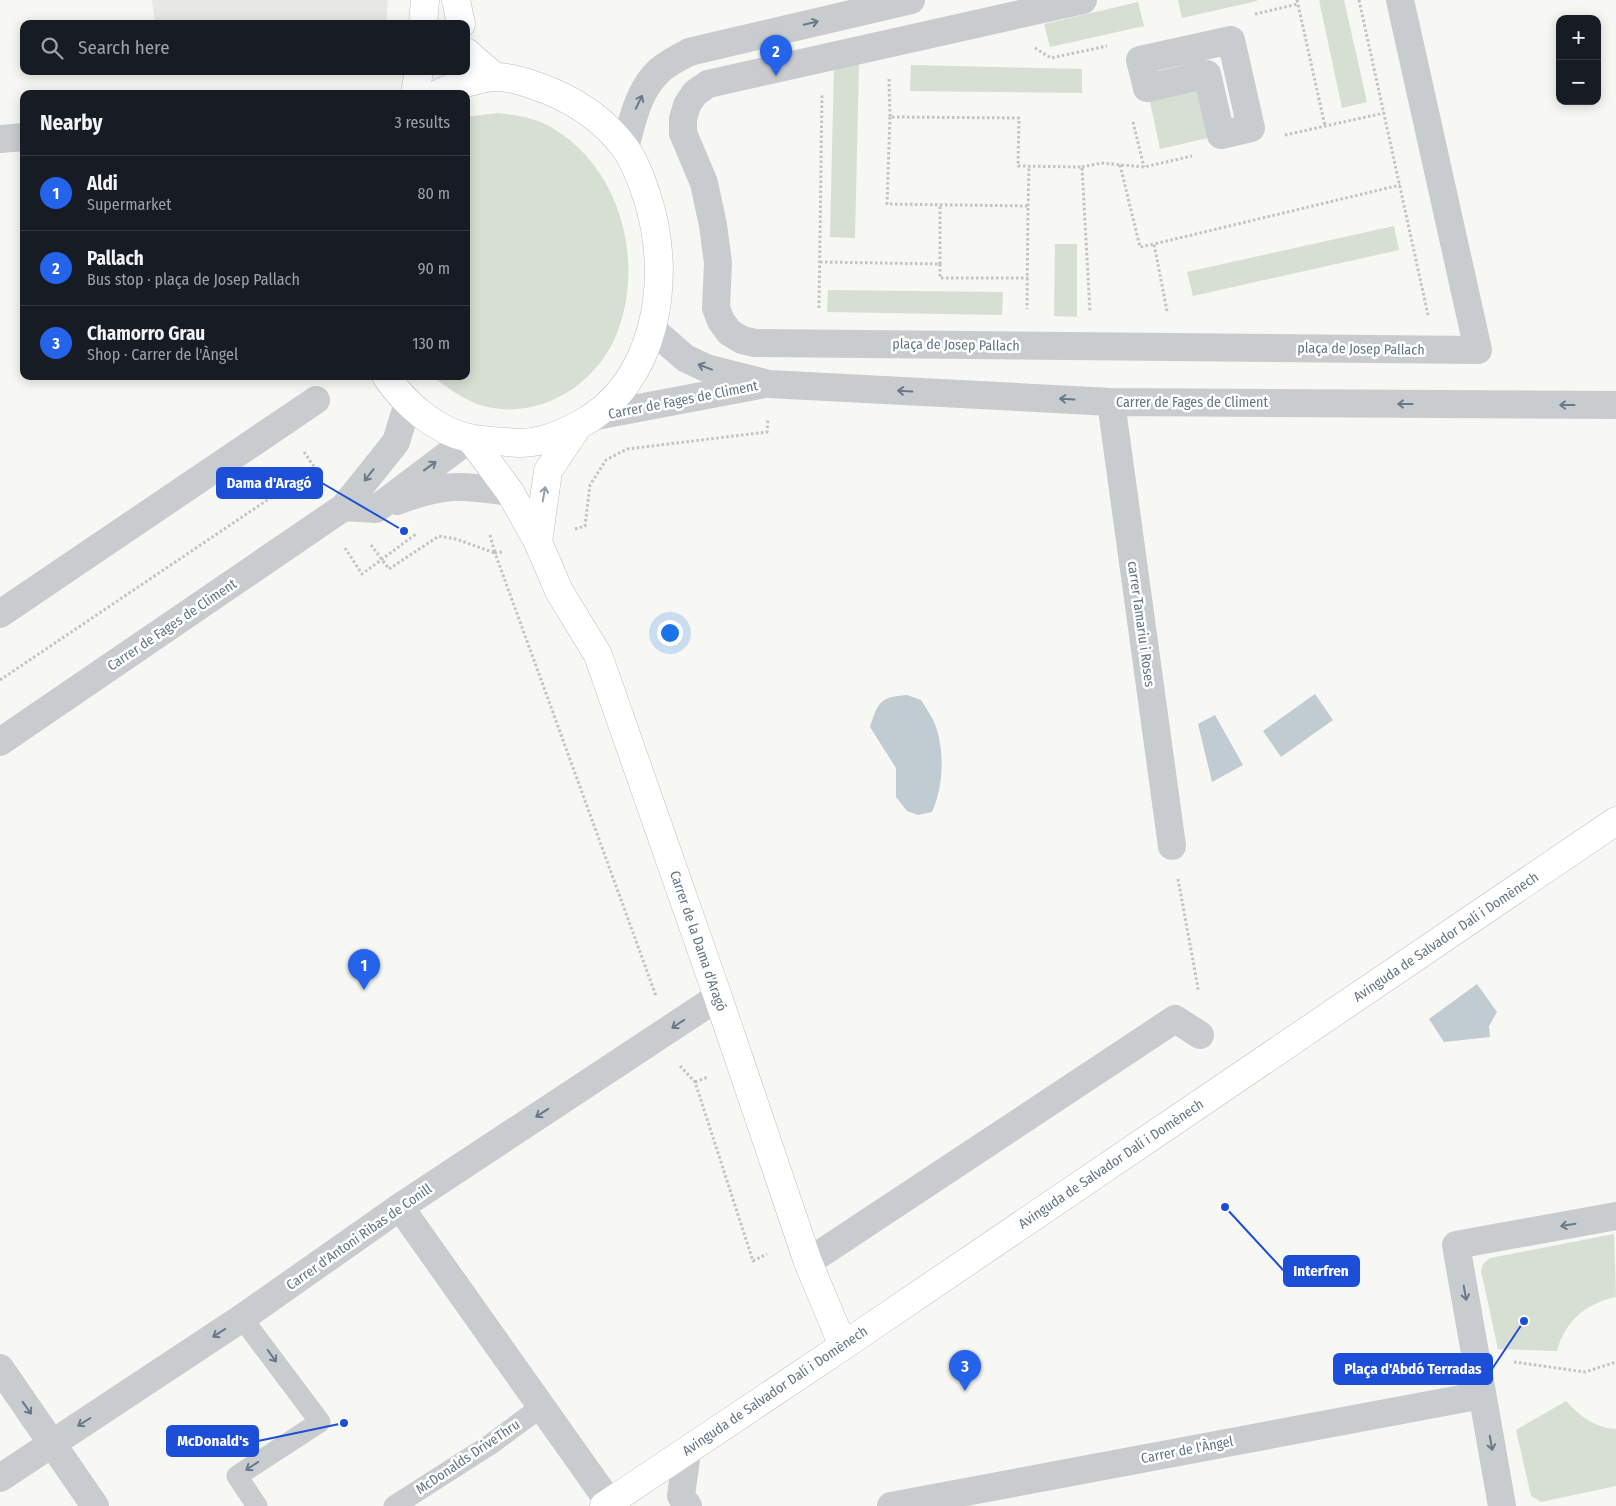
<!DOCTYPE html>
<html lang="en">
<head>
<meta charset="utf-8">
<style>
	body { margin:0; font-family:"Fira Sans Condensed",sans-serif; background:#20242c; color:#f1f3f6 }
	.controls { position:absolute; right:15px; top:15px; display:grid; overflow:hidden; border-radius:10px; box-shadow:0 2px 12px #0003 }
	.controls button { width:45px; height:45px; display:grid; place-items:center; padding:0; border:0; border-bottom:1px solid #363941; background:#171b24; color:#f1f3f6; font:25px sans-serif }
	.you { position:absolute; left:669px; top:632px; width:18px; height:18px; margin:-12px; border:4px solid #fff; border-radius:50%; background:#1a73e8; box-shadow:0 0 0 8px #1a73e833 }
	.badge { display:grid; place-items:center; width:32px; height:32px; border-radius:50%; background:#2563eb; color:#fff; font-size:16px; font-weight:700 }
	.pin { position:absolute; translate:-50% -41px; filter:drop-shadow(0 1px 2px #0008) }
	.pin::after { content:''; position:absolute; top:26px; width:18px; height:15px; background:inherit; clip-path:polygon(0 0,100% 0,50% 100%) }
	.list { margin:0; padding:0; list-style:none }
	h2 { display:flex; justify-content:space-between; align-items:center; height:65px; margin:0; padding:0 20px; font-size:21px }
	h2 small { font-size:16px; font-weight:400; color:#9ea1a6 }
	.list li { display:grid; grid-template-columns:32px 1fr auto; gap:15px; align-items:center; box-sizing:border-box; height:75px; padding:0 20px; border-top:1px solid #363941 }
	.list b { display:block; font-size:19px; white-space:nowrap }
	.list p { margin:0; font-size:16px; white-space:nowrap; color:#9ea1a6 }
	.list em { font-size:16px; font-style:normal; color:#9ea1a6 }
	.icon { flex:none; width:28px; height:28px; fill:none; stroke:currentColor; stroke-width:2; stroke-linecap:round; stroke-linejoin:round }
	.map { position:relative; flex:none; width:1616px; height:1506px; overflow:hidden }
	.search { position:absolute; background:#171b24; box-shadow:0 2px 12px #0003; left:20px; top:20px; width:450px; height:55px; display:flex; align-items:center; gap:12px; box-sizing:border-box; padding:0 18px; border-radius:10px; color:#9ea1a6; font-size:19px }
	.panel { position:absolute; background:#171b24; box-shadow:0 2px 12px #0003; left:20px; top:90px; width:450px; height:290px; border-radius:10px }
	.map>svg:first-child { display:block }
	.built { fill:#e7e8e6 }
	.green { fill:#d7dfd3 }
	.water { fill:#c0ccd1 }
	.lines { fill:none; stroke-linecap:round; stroke-linejoin:round }
	.secondary-casing { stroke:#babfc4; stroke-width:29 }
	.path { stroke:#c2c3c5; stroke-width:3; stroke-dasharray:2.5 2.5; stroke-linecap:butt }
	.lane { stroke:#c9cccf; stroke-width:21 }
	.street { stroke:#c9cccf; stroke-width:28 }
	.secondary { stroke:#fff; stroke-width:28 }
	.oneway { stroke:#68798b }
	.oneway2 { stroke:#929eab }
	.labels { text-anchor:middle; dominant-baseline:central; stroke-width:5; stroke-linejoin:round; paint-order:stroke }
	.street-label { font-size:14px; fill:#637587; stroke:#fff }
	.leader { fill:none; stroke:#1d4ed8; stroke-width:2 }
	.callout-dot { fill:#1d4ed8; stroke:#fff; stroke-width:2 }
	.callout { fill:#1d4ed8; stroke:#1d4ed8; stroke-width:2 }
	.callout-label { font-size:15px; text-anchor:middle; font-weight:bold; fill:#fff }
</style>
</head>
<body>
<div class="map">
<svg width="1616" height="1506" viewBox="0 0 1616 1506">
	<rect width="100%" height="100%" fill="#f7f7f3"/>
	<path class="built" d="M 152,0 L 388,0 L 386,24 L 155,24 Z
		M 163,71 L 383,71 L 163,75 Z"/>
	<path class="green" d="M 1178,0 L 1257,0 L 1257,1 L 1182,18 Z
		M 1319,0 L 1344,0 L 1367,102 L 1342,108 Z
		M 1138,2 L 1144,26 L 1050,47 L 1044,24 Z
		M 834,64 L 859,64 L 855,238 L 830,237 Z
		M 911,65 L 1082,69 L 1082,93 L 910,91 Z
		M 1207,74 L 1221,135 L 1160,149 L 1147,88 Z
		M 498,113 C 514,115 531,117 545,124 C 621,163 647,263 615,338 C 592,390 531,423 477,404 C 460,397 446,387 432,376 L 466,376 L 466,117 Z
		M 1394,226 L 1399,250 L 1193,296 L 1187,272 Z
		M 1055,244 L 1077,244 L 1077,317 L 1054,316 Z
		M 828,290 L 1003,292 L 1002,315 L 827,312 Z
		M 1614,1234 L 1616,1297 C 1586,1303 1565,1321 1557,1351 L 1498,1349 L 1481,1271 L 1483,1264 L 1490,1258 Z
		M 1566,1401 C 1580,1416 1595,1428 1616,1429 L 1616,1486 L 1541,1502 L 1531,1496 L 1516,1430 Z"/>
	<path class="water" d="M 1315,694 L 1333,720 L 1281,757 L 1263,731 Z
		M 907,695 L 921,700 C 926,708 933,718 936,727 C 945,754 943,787 932,812 L 918,815 L 907,811 L 896,797 L 896,768 L 870,727 C 878,702 880,697 907,695 Z
		M 1215,715 L 1243,765 L 1212,782 L 1198,724 Z
		M 1477,984 L 1497,1012 L 1489,1026 L 1490,1037 L 1444,1042 L 1429,1019 Z"/>
	<g class="lines">
		<defs>
			<path id="secondary" d="M 456,0 L 461,24
				M 423,24 L 425,0
				M 466,52 L 495,77
				M 415,94 L 419,71
				M 386,376 C 405,404 436,431 469,438 C 482,441 495,441 507,442 C 533,446 556,437 579,425 C 657,383 672,281 649,203 C 643,184 636,163 625,148 C 605,121 577,102 547,90 C 531,84 513,77 496,77 C 483,77 450,87 438,94
				M 470,438 L 510,492 L 538,542 L 559,591 L 598,655 L 718,997 L 808,1262 L 843,1346
				M 538,542 L 548,471 L 578,426
				M 604,1506 L 843,1346 L 1616,821"/>
		</defs>
		<use href="#secondary" class="secondary-casing"/>
		<path class="path" d="M 1297,0 L 1325,126
			M 1359,0 L 1428,315
			M 1255,14 L 1298,4
			M 1035,48 L 1051,58 L 1107,46
			M 889,79 L 890,117 L 1019,118 L 1018,166 L 1082,167 L 1090,312
			M 890,117 L 887,204 L 1028,206 L 1027,309
			M 1133,122 L 1144,167
			M 1285,135 L 1384,113
			M 1120,165 L 1140,247 L 1154,244
			M 1082,167 L 1101,163 L 1144,167 L 1192,156
			M 1028,206 L 1029,167
			M 820,262 L 940,264 L 940,205
			M 940,264 L 940,278 L 1028,278
			M 819,308 L 822,94
			M 1167,311 L 1154,244 L 1400,185
			M 304,452 L 315,468
			M 300,478 L 315,468 L 322,477
			M 575,529 L 585,526 L 590,485 L 606,460 L 627,449 L 767,432 L 768,419
			M 490,535 L 495,553
			M 371,545 L 389,569 L 439,536 L 456,539 L 495,553
			M 345,548 L 362,574 L 416,534
			M 502,552 L 495,553 L 656,996
			M 0,680 L 300,478 L 308,490
			M 1178,879 L 1198,988 L 1196,991
			M 680,1066 L 695,1082 L 753,1261 L 767,1254
			M 695,1082 L 708,1077
			M 1514,1362 L 1585,1372 L 1616,1362"/>
		<path class="lane" d="M 242,1318 L 320,1422 L 237,1476 L 257,1506
			M 394,1506 L 491,1444 L 541,1407"/>
		<path class="street" d="M 1083,0 L 708,84 L 695,93 L 687,105 L 683,119 L 683,133 L 704,183 L 713,225 L 718,263 L 716,308 L 721,321 L 729,332 L 742,340 L 755,343 L 1478,350 L 1400,0
			M 1231,40 L 1251,128 L 1221,135 L 1207,74 L 1147,88 L 1140,60 Z
			M 0,139 L 24,137
			M 625,148 C 632,122 638,90 659,71 C 667,63 679,58 689,52 L 911,0
			M 652,329 L 685,358 L 706,368 L 769,384 L 1111,402 L 1616,405
			M 1111,402 L 1172,846
			M 596,416 L 760,385
			M 397,501 C 444,483 462,485 510,492
			M 344,507 L 376,509 L 470,438
			M 0,614 L 316,400
			M 0,742 L 344,507 L 396,442 L 408,403
			M 400,1207 L 609,1502
			M 808,1262 L 1175,1019 L 1200,1035
			M 0,1368 L 95,1506
			M 687,1451 L 681,1496 L 688,1506
			M 0,1478 L 242,1318 L 400,1207 L 718,997
			M 891,1506 L 1482,1395
			M 1502,1506 L 1456,1245 L 1616,1216"/>
		<use href="#secondary" class="secondary"/>
	</g>
	<defs><path id="oneway-shaft" d="M-6 0H5M1.5-3L5.5 0L1.5 3" fill="none" stroke-width="1.6" stroke-linecap="round" stroke-linejoin="round" transform="scale(1.25)"/></defs>
	<g class="oneway">
		<use href="#oneway-shaft" transform="translate(811 23) rotate(-13)"/>
		<use href="#oneway-shaft" transform="translate(639 102) rotate(-64)"/>
		<use href="#oneway-shaft" transform="translate(705 367) rotate(-159)"/>
		<use href="#oneway-shaft" transform="translate(905 391) rotate(-177)"/>
		<use href="#oneway-shaft" transform="translate(1067 399) rotate(-177)"/>
		<use href="#oneway-shaft" transform="translate(1405 404) rotate(-180)"/>
		<use href="#oneway-shaft" transform="translate(1567 405) rotate(-180)"/>
		<use href="#oneway-shaft" transform="translate(430 466) rotate(-36)"/>
		<use href="#oneway-shaft" transform="translate(369 475) rotate(128)"/>
		<use href="#oneway-shaft" transform="translate(678 1024) rotate(146)"/>
		<use href="#oneway-shaft" transform="translate(542 1113) rotate(147)"/>
		<use href="#oneway-shaft" transform="translate(1568 1225) rotate(170)"/>
		<use href="#oneway-shaft" transform="translate(1465 1293) rotate(80)"/>
		<use href="#oneway-shaft" transform="translate(219 1333) rotate(147)"/>
		<use href="#oneway-shaft" transform="translate(272 1356) rotate(54)"/>
		<use href="#oneway-shaft" transform="translate(27 1408) rotate(55)"/>
		<use href="#oneway-shaft" transform="translate(84 1422) rotate(148)"/>
		<use href="#oneway-shaft" transform="translate(1491 1443) rotate(80)"/>
		<use href="#oneway-shaft" transform="translate(252 1466) rotate(147)"/>
	</g>
	<use class="oneway2" href="#oneway-shaft" transform="translate(544 494) rotate(-80)"/>
	<g class="labels">
		<g class="street-label">
			<text transform="translate(956 345) rotate(1)">plaça de Josep Pallach</text>
			<text transform="translate(1361 349) rotate(1)">plaça de Josep Pallach</text>
			<text transform="translate(683 400) rotate(-11)">Carrer de Fages de Climent</text>
			<text x="1192" y="402">Carrer de Fages de Climent</text>
			<text transform="translate(1141 624) rotate(82)">carrer Tamariu i Roses</text>
			<text transform="translate(172 625) rotate(-34)">Carrer de Fages de Climent</text>
			<text transform="translate(1446 937) rotate(-34)">Avinguda de Salvador Dalí i Domènech</text>
			<text transform="translate(698 941) rotate(71)">Carrer de la Dama d'Aragó</text>
			<text transform="translate(1111 1164) rotate(-34)">Avinguda de Salvador Dalí i Domènech</text>
			<text transform="translate(359 1237) rotate(-35)">Carrer d'Antoni Ribas de Conill</text>
			<text transform="translate(775 1391) rotate(-34)">Avinguda de Salvador Dalí i Domènech</text>
			<text transform="translate(1187 1450) rotate(-11)">Carrer de l'Àngel</text>
			<text transform="translate(468 1457) rotate(-34)">McDonalds DriveThru</text>
		</g>
	</g>
	<path class="leader" d="M404 531L322 483M1225 1207L1284 1271M1524 1321L1492 1369M344 1423L258 1441"/>
	<g class="callout-dot">
		<circle cx="404" cy="531" r="5"/>
		<circle cx="1225" cy="1207" r="5"/>
		<circle cx="1524" cy="1321" r="5"/>
		<circle cx="344" cy="1423" r="5"/>
	</g>
	<g class="callout">
		<rect x="217" y="468" width="105" height="30" rx="5"/>
		<rect x="1284" y="1256" width="75" height="30" rx="5"/>
		<rect x="1334" y="1354" width="158" height="30" rx="5"/>
		<rect x="167" y="1426" width="91" height="30" rx="5"/>
	</g>
	<g class="callout-label">
		<text x="269" y="488">Dama d'Aragó</text>
		<text x="1321" y="1276">Interfren</text>
		<text x="1413" y="1374">Plaça d'Abdó Terradas</text>
		<text x="213" y="1446">McDonald's</text>
	</g>
</svg>
<div class="controls">
<button>+</button>
<button>−</button>
</div>
<div class="you"></div>
<div class="pin badge" style="left:364px;top:990px">1</div>
<div class="pin badge" style="left:776px;top:76px">2</div>
<div class="pin badge" style="left:965px;top:1391px">3</div>
<div class="search"><svg class="icon" aria-label="search" viewBox="0 0 24 24"><circle cx="10" cy="10" r="6"/><path d="M15 15l6 6"/></svg>Search here</div>
<section class="panel">
<h2>Nearby<small>3 results</small></h2>
<ul class="list">
<li><span class="badge">1</span><div><b>Aldi</b><p>Supermarket</p></div><em>80 m</em></li>
<li><span class="badge">2</span><div><b>Pallach</b><p>Bus stop · plaça de Josep Pallach</p></div><em>90 m</em></li>
<li><span class="badge">3</span><div><b>Chamorro Grau</b><p>Shop · Carrer de l'Àngel</p></div><em>130 m</em></li>
</ul>
</section>
</div>
</body>
</html>
